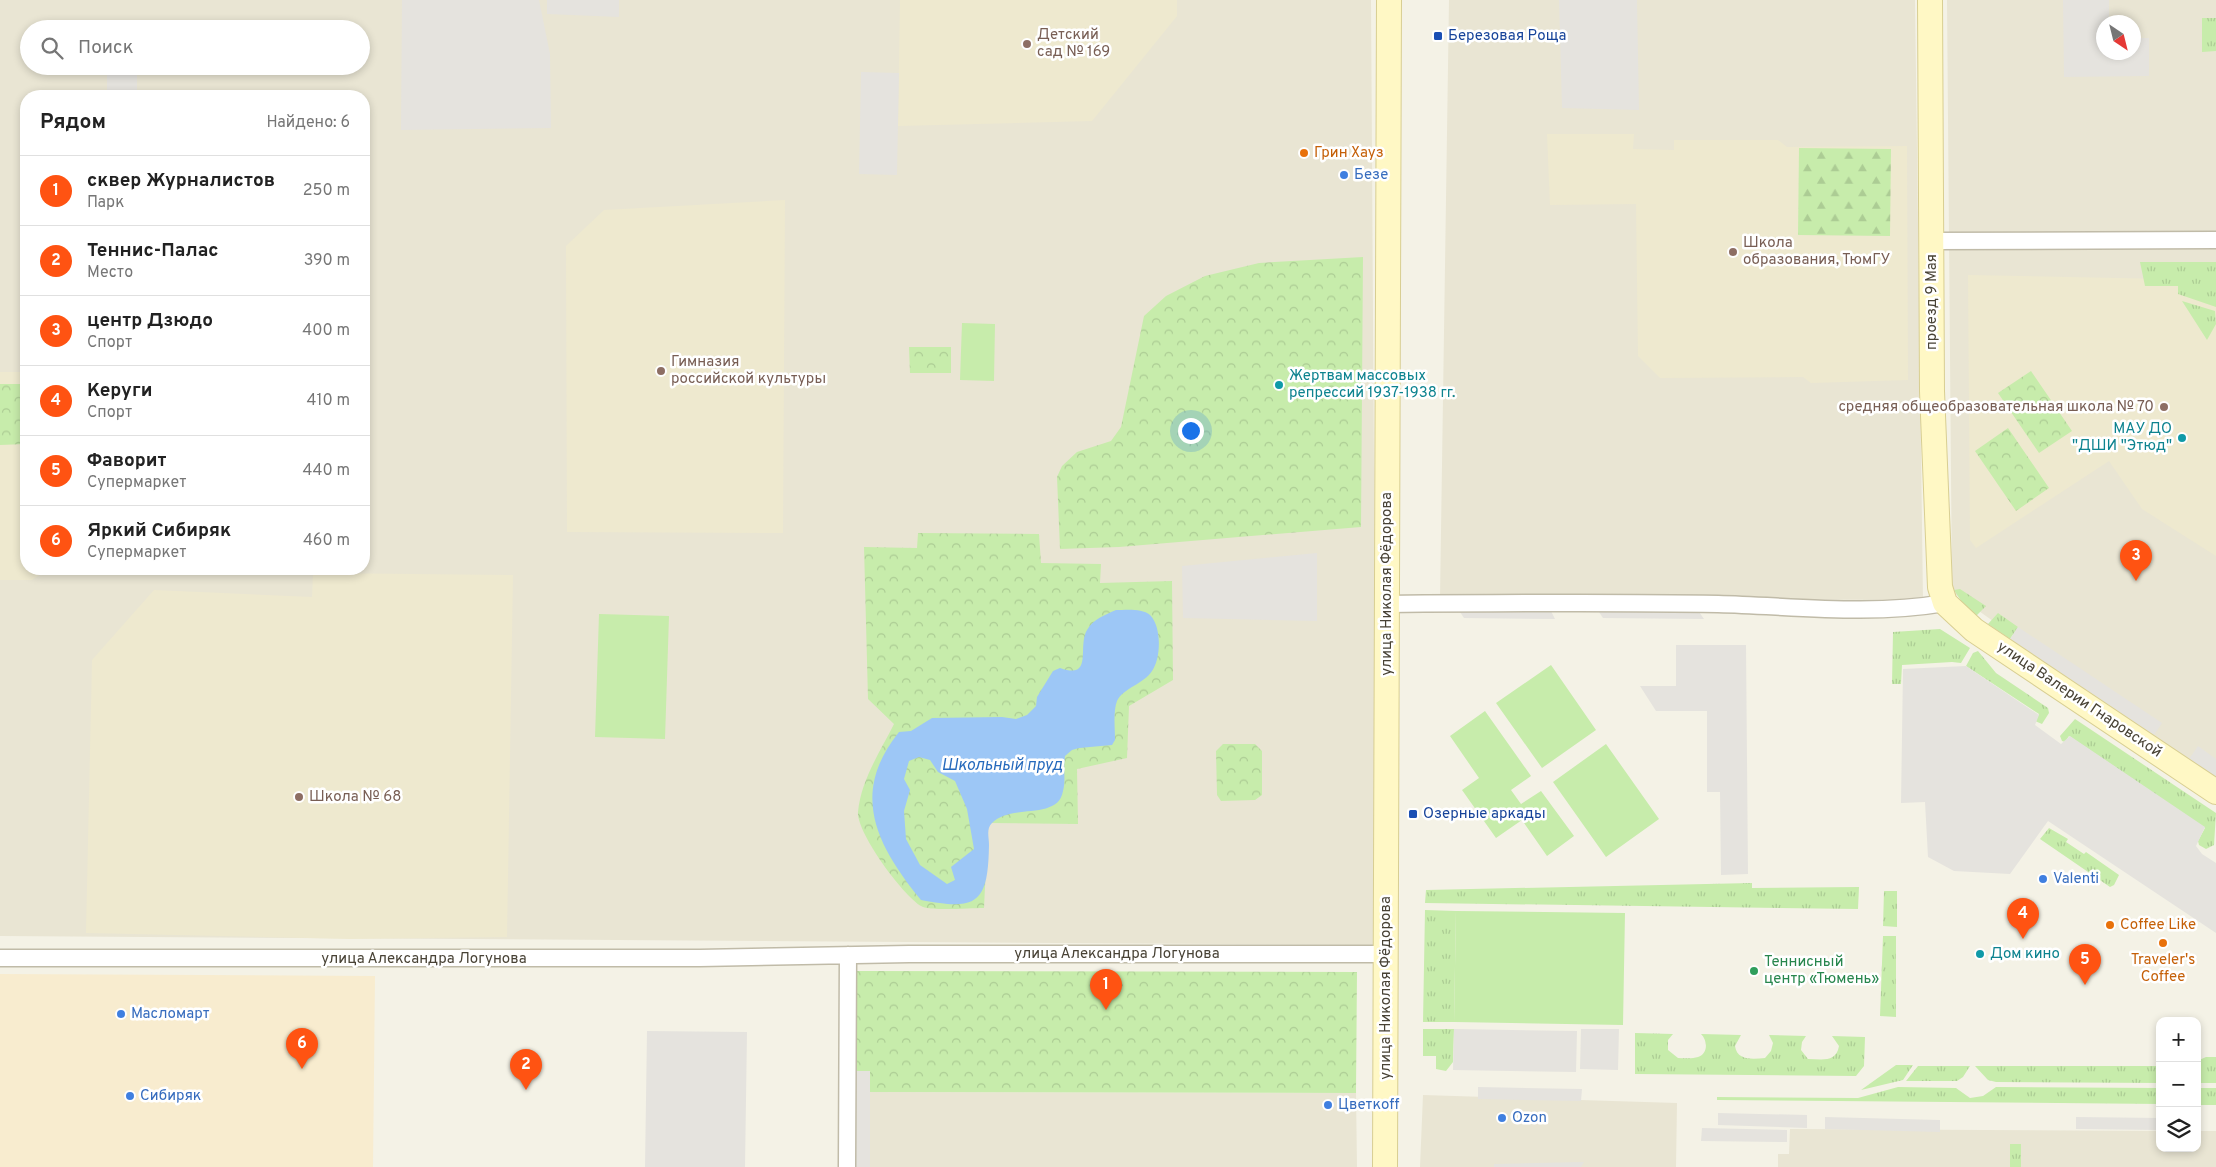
<!DOCTYPE html>
<html lang="ru">
<head>
<meta charset="utf-8">
<style>
	body { margin:0; font-family:Overpass,sans-serif; background:#f2f2f2; color:#222 }
	.controls { position:absolute; right:15px; bottom:15px; display:grid; overflow:hidden; border-radius:10px; box-shadow:0 2px 8px #0003 }
	.controls button { width:45px; height:45px; display:grid; place-items:center; padding:0; border:0; border-bottom:1px solid #e0e0e0; background:#fff; color:#222; font:25px sans-serif }
	.compass { position:absolute; left:2096px; top:15px; width:45px; height:45px; border-radius:50%; background:#fff; box-shadow:0 2px 8px #0003; rotate:145deg }
	.you { position:absolute; left:1190px; top:430px; width:18px; height:18px; margin:-12px; border:4px solid #fff; border-radius:50%; background:#1a73e8; box-shadow:0 0 0 8px #1a73e833 }
	.badge { display:grid; place-items:center; width:32px; height:32px; border-radius:50%; background:#ff5312; color:#fff; font-size:16px; font-weight:700 }
	.pin { position:absolute; translate:-50% -41px; filter:drop-shadow(0 1px 2px #0008) }
	.pin::after { content:''; position:absolute; top:26px; width:18px; height:15px; background:inherit; clip-path:polygon(0 0,100% 0,50% 100%) }
	.list { margin:0; padding:0; list-style:none }
	h2 { display:flex; justify-content:space-between; align-items:center; height:65px; margin:0; padding:0 20px; font-size:21px }
	h2 small { font-size:16px; font-weight:400; color:#767676 }
	.list li { display:grid; grid-template-columns:32px 1fr auto; gap:15px; align-items:center; box-sizing:border-box; height:70px; padding:0 20px; border-top:1px solid #e0e0e0 }
	.list b { display:block; font-size:19px; white-space:nowrap }
	.list p { margin:0; font-size:16px; white-space:nowrap; color:#767676 }
	.list em { font-size:16px; font-style:normal; color:#767676 }
	.icon { flex:none; width:28px; height:28px; fill:none; stroke:currentColor; stroke-width:2; stroke-linecap:round; stroke-linejoin:round }
	.map { position:relative; flex:none; width:2216px; height:1167px; overflow:hidden }
	.search { position:absolute; background:#fff; box-shadow:0 2px 8px #0003; left:20px; top:20px; width:350px; height:55px; display:flex; align-items:center; gap:12px; box-sizing:border-box; padding:0 18px; border-radius:28px; color:#767676; font-size:19px }
	.panel { position:absolute; background:#fff; box-shadow:0 2px 8px #0003; left:20px; top:90px; width:350px; height:485px; border-radius:20px }
	.map>svg:first-child { display:block }
	.residential { fill:#e9e5d3; fill-rule:evenodd }
	.commercial { fill:#f8eccf }
	.education { fill:#eee9cf }
	.grass { fill:url(#grass-tufts) }
	.forest { fill:url(#forest-firs) }
	.park { fill:url(#park-crowns) }
	.pitch { fill:#c7ecab }
	.parking { fill:#e5e3de }
	.water { fill:#9dc7f6; fill-rule:evenodd }
	.lines { fill:none; stroke-linecap:round; stroke-linejoin:round }
	.street-casing { stroke:#c0bba8; stroke-width:19 }
	.secondary-casing { stroke:#d8ce92; stroke-width:26 }
	.street { stroke:#fff; stroke-width:16 }
	.secondary { stroke:#fff8c5; stroke-width:24 }
	.transit-dot { fill:#1a4fb4; stroke:#fff; stroke-width:2 }
	.education-dot { fill:#8d6e63; stroke:#fff; stroke-width:2 }
	.food-dot { fill:#e8710a; stroke:#fff; stroke-width:2 }
	.shop-dot { fill:#3f7fe0; stroke:#fff; stroke-width:2 }
	.culture-dot { fill:#0f9aa8; stroke:#fff; stroke-width:2 }
	.leisure-dot { fill:#2e9e5b; stroke:#fff; stroke-width:2 }
	.labels { text-anchor:middle; dominant-baseline:central; stroke-width:5; stroke-linejoin:round; paint-order:stroke }
	.education-label { font-size:15px; fill:#785e54; stroke:#fff; text-anchor:start }
	.transit-label { font-size:15px; fill:#164399; stroke:#fff; text-anchor:start }
	.food-label { font-size:15px; fill:#c56008; stroke:#fff; text-anchor:start }
	.shop-label { font-size:15px; fill:#366cbe; stroke:#fff; text-anchor:start }
	.street-label { font-size:15px; fill:#484235; stroke:#fff }
	.culture-label { font-size:15px; fill:#0d838f; stroke:#fff; text-anchor:start }
	.leisure-label { font-size:15px; fill:#27864d; stroke:#fff; text-anchor:start }
	.water-label { font-size:16px; font-style:italic; fill:#2569bc; stroke:#fff }
</style>
</head>
<body>
<div class="map">
<svg width="2216" height="1167" viewBox="0 0 2216 1167">
	<defs>
		<pattern id="grass-tufts" width="24" height="20" patternUnits="userSpaceOnUse" patternTransform="scale(1.25)"><rect width="24" height="20" fill="#c7ecab"/><path d="M3 7l-1-3M5 7V3M7 7l1-3M15 17l-1-3M17 17v-4M19 17l1-3" fill="none" stroke="#accc94"/></pattern>
		<pattern id="forest-firs" width="22" height="20" patternUnits="userSpaceOnUse" patternTransform="scale(1.25)"><rect width="22" height="20" fill="#c7ecab"/><path d="M5 1l3.5 6h-7zM16 11l3.5 6h-7z" fill="#accc94"/></pattern>
		<pattern id="park-crowns" width="20" height="18" patternUnits="userSpaceOnUse" patternTransform="scale(1.25)"><rect width="20" height="18" fill="#c7ecab"/><path d="M2 6a3 3 0 1 1 6 0M12 15a3 3 0 1 1 6 0" fill="none" stroke="#accc94"/></pattern>
	</defs>
	<rect width="100%" height="100%" fill="#f4f2e6"/>
	<path class="residential" d="M 0,0 L 1371,0 L 1377,945 L 0,936 ZM 29,29 L 361,29 L 361,66 L 29,66 ZM 26,96 L 364,96 L 364,569 L 26,569 Z
		M 1449,0 L 1915,0 L 1923,600 L 1440,598 Z
		M 1947,0 L 2216,0 L 2216,779 L 1952,592 ZM 2104,22 L 2134,22 L 2134,52 L 2104,52 Z
		M 854,1092 L 1356,1093 L 1357,1167 L 855,1167 Z
		M 1423,1095 L 1677,1103 L 1676,1167 L 1420,1167 Z
		M 1790,1129 L 2160,1131 L 2160,1148 L 2197,1148 L 2197,1131 L 2216,1131 L 2216,1167 L 1778,1167 L 1778,1154 L 1789,1154 Z"/>
	<path class="commercial" d="M 0,974 L 375,976 L 373,1167 L 0,1167 Z"/>
	<path class="education" d="M 900,0 L 1177,0 L 1177,16 L 1092,121 L 898,126 Z
		M 1547,134 L 1634,134 L 1633,149 L 1674,150 L 1674,140 L 1778,140 L 1787,147 L 1907,146 L 1908,380 L 1811,383 L 1803,377 L 1660,378 L 1638,356 L 1636,204 L 1550,205 Z
		M 785,200 L 783,533 L 567,532 L 566,246 L 604,210 Z
		M 1968,275 L 2216,280 L 2216,556 L 2142,509 L 2109,461 L 1976,548 L 1970,540 Z
		M 0,372 L 26,372 L 26,569 L 48,569 L 32,580 L 0,580 Z
		M 313,573 L 513,575 L 507,937 L 350,939 L 86,933 L 92,660 L 154,590 L 312,597 Z"/>
	<path class="grass" d="M 2202,18 L 2216,18 L 2216,51 L 2202,52 Z
		M 2140,262 L 2216,262 L 2216,307 L 2178,294 L 2178,286 L 2145,286 Z
		M 2182,301 L 2215,311 L 2216,324 L 2207,340 Z
		M 1960,589 L 1986,606 L 1976,616 L 1965,607 L 1954,590 Z
		M 1998,613 L 2018,627 L 2010,639 L 1988,624 Z
		M 1940,629 L 1970,648 L 1961,663 L 1952,662 L 1902,665 L 1901,684 L 1892,684 L 1893,632 Z
		M 1978,651 L 1996,673 L 2048,708 L 2049,713 L 2042,724 L 2035,721 L 2039,714 L 1966,666 L 1973,653 Z
		M 2075,719 L 2216,813 L 2214,845 L 2206,849 L 2199,845 L 2198,841 L 2205,828 L 2069,736 L 2065,742 L 2062,741 L 2060,736 Z
		M 2049,828 L 2068,839 L 2066,842 L 2084,854 L 2086,852 L 2119,875 L 2114,885 L 2110,887 L 2040,839 Z
		M 1752,883 L 1752,888 L 1859,887 L 1858,909 L 1425,903 L 1426,890 Z
		M 1884,891 L 1897,891 L 1897,927 L 1883,926 Z
		M 1425,910 L 1456,911 L 1454,1022 L 1423,1022 Z
		M 1883,936 L 1896,936 L 1896,1017 L 1880,1016 Z
		M 1423,1029 L 1454,1029 L 1453,1062 L 1446,1071 L 1436,1069 L 1436,1056 L 1423,1056 Z
		M 1635,1033 L 1673,1034 L 1668,1040 L 1668,1050 L 1678,1058 C 1684,1058 1692,1059 1698,1057 C 1708,1054 1708,1041 1701,1034 L 1741,1035 L 1735,1046 C 1737,1061 1753,1059 1765,1058 L 1771,1051 L 1773,1043 L 1769,1035 L 1806,1036 L 1802,1042 L 1801,1050 L 1808,1059 C 1822,1059 1836,1063 1839,1046 L 1832,1036 L 1865,1037 L 1864,1066 L 1856,1076 L 1635,1074 Z
		M 2206,1057 L 2216,1057 L 2216,1083 L 2197,1083 L 2197,1061 Z
		M 1896,1065 L 1913,1065 L 1903,1080 L 1861,1090 Z
		M 1918,1066 L 1970,1066 L 1963,1077 L 1957,1081 L 1906,1081 Z
		M 1975,1066 L 2160,1066 L 2160,1083 L 1996,1082 L 1988,1080 Z
		M 1898,1087 L 1956,1088 L 1970,1098 L 1983,1096 L 1996,1087 L 2160,1088 L 2160,1104 L 1717,1100 L 1717,1097 L 1858,1098 Z
		M 2197,1088 L 2216,1088 L 2216,1105 L 2197,1105 Z
		M 2010,1144 L 2021,1144 L 2021,1167 L 2010,1167 Z"/>
	<path class="forest" d="M 1799,148 L 1891,149 L 1890,236 L 1798,235 Z"/>
	<path class="park" d="M 1363,257 L 1361,527 L 1119,547 L 1060,549 L 1057,477 L 1062,466 L 1077,452 L 1111,441 L 1121,427 L 1144,316 L 1166,296 L 1205,276 L 1259,263 Z
		M 909,347 L 951,347 L 951,373 L 910,373 Z
		M 2031,371 L 2072,431 L 2039,453 L 1998,393 Z
		M 0,384 L 26,384 L 26,444 L 0,445 Z
		M 2008,428 L 2049,488 L 2016,511 L 1975,451 Z
		M 918,533 L 1039,534 L 1041,563 L 1101,564 L 1100,583 L 1172,581 L 1173,680 L 1129,706 L 1127,758 L 1077,769 L 1078,824 L 988,823 L 984,908 C 971,908 934,911 923,907 C 905,899 856,832 858,812 C 861,780 880,752 894,724 L 868,699 L 864,547 L 917,548 Z
		M 1223,744 L 1255,744 L 1262,751 L 1262,795 L 1255,800 L 1221,801 L 1217,795 L 1216,751 Z
		M 854,971 L 1357,972 L 1356,1093 L 854,1092 Z"/>
	<path class="pitch" d="M 962,323 L 995,324 L 994,381 L 960,380 Z
		M 599,614 L 669,616 L 665,739 L 595,737 Z
		M 1551,665 L 1596,730 L 1542,768 L 1496,703 Z
		M 1485,711 L 1531,776 L 1511,790 L 1521,804 L 1541,791 L 1574,836 L 1547,856 L 1522,820 L 1496,838 L 1462,790 L 1479,778 L 1450,736 Z
		M 1606,744 L 1659,819 L 1606,857 L 1553,782 Z
		M 1456,911 L 1625,913 L 1623,1025 L 1454,1022 Z"/>
	<path class="parking" d="M 402,0 L 539,0 L 550,54 L 551,128 L 401,130 Z
		M 547,0 L 619,0 L 619,17 L 547,14 Z
		M 1559,0 L 1637,0 L 1639,110 L 1562,108 Z
		M 2063,0 L 2109,0 L 2109,22 L 2104,22 L 2104,52 L 2134,52 L 2134,38 L 2149,38 L 2149,76 L 2064,77 Z
		M 107,66 L 137,66 L 137,96 L 107,96 Z
		M 861,72 L 899,73 L 897,175 L 859,174 Z
		M 1317,553 L 1317,621 L 1183,618 L 1182,566 Z
		M 1548,605 L 1555,619 L 1464,618 L 1456,606 Z
		M 1595,606 L 1695,606 L 1704,619 L 1603,618 Z
		M 2018,627 L 2162,723 L 2154,735 L 2010,639 Z
		M 1676,645 L 1746,645 L 1748,874 L 1721,875 L 1720,792 L 1707,792 L 1707,711 L 1656,711 L 1640,686 L 1676,686 Z
		M 1966,666 L 2039,715 L 2035,725 L 2061,744 L 2070,736 L 2205,827 L 2196,846 L 2202,854 L 2216,863 L 2216,933 L 2048,821 L 2010,874 L 1954,871 L 1928,857 L 1925,802 L 1901,803 L 1903,669 Z
		M 2198,746 L 2216,759 L 2216,778 L 2189,759 Z
		M 1454,1029 L 1577,1031 L 1576,1072 L 1453,1070 Z
		M 1581,1029 L 1619,1029 L 1618,1070 L 1580,1069 Z
		M 647,1031 L 747,1032 L 745,1167 L 645,1167 Z
		M 856,1071 L 870,1071 L 870,1167 L 856,1167 Z
		M 1478,1087 L 1582,1089 L 1581,1101 L 1478,1099 Z
		M 1718,1113 L 1807,1115 L 1807,1128 L 1718,1125 Z
		M 1825,1117 L 1940,1120 L 1940,1132 L 1825,1129 Z
		M 2076,1117 L 2160,1118 L 2160,1130 L 2076,1129 Z
		M 1702,1128 L 1787,1130 L 1787,1142 L 1701,1141 Z
		M 1584,1162 L 1581,1167 L 1494,1167 L 1494,1164 Z"/>
	<path class="water" d="M 1116,610 C 1126,610 1142,608 1150,615 C 1162,627 1161,658 1152,671 C 1144,684 1123,688 1117,701 C 1113,711 1115,729 1115,740 L 1112,745 L 1079,748 L 1072,750 L 1065,756 C 1063,768 1066,780 1063,791 C 1058,821 1011,803 992,823 C 986,829 989,837 989,845 C 988,903 978,911 921,900 C 877,846 849,794 899,732 L 911,731 L 932,718 L 1002,717 L 1016,719 L 1027,715 L 1036,706 L 1037,697 L 1053,671 L 1060,668 C 1094,680 1077,647 1087,630 C 1093,619 1105,615 1116,610 ZM 919,757 L 930,760 L 938,772 L 955,781 L 967,809 L 974,849 L 951,867 L 955,880 L 947,884 L 920,865 L 906,839 L 904,811 L 910,790 L 904,779 L 909,761 Z"/>
	<g class="lines">
		<defs>
			<path id="street" d="M 1931,241 L 2216,240
				M 1387,604 C 1497,603 1607,602 1718,604 C 1793,606 1869,616 1945,603
				M 0,958 L 700,958 L 909,954 L 1386,954
				M 847,1167 L 848,955"/>
			<path id="secondary" d="M 1930,0 L 1932,391 L 1940,587 L 1945,603 L 1974,630 L 2216,792
				M 1385,1167 L 1389,0"/>
		</defs>
		<use href="#street" class="street-casing"/>
		<use href="#secondary" class="secondary-casing"/>
		<use href="#street" class="street"/>
		<use href="#secondary" class="secondary"/>
	</g>
	<g class="transit-dot">
		<rect x="1433" y="31" width="10" height="10" rx="2.5"/>
		<rect x="1408" y="809" width="10" height="10" rx="2.5"/>
	</g>
	<g class="education-dot">
		<circle cx="1027" cy="44" r="5"/>
		<circle cx="1733" cy="252" r="5"/>
		<circle cx="661" cy="371" r="5"/>
		<circle cx="2164" cy="407" r="5"/>
		<circle cx="299" cy="797" r="5"/>
	</g>
	<g class="food-dot">
		<circle cx="1304" cy="153" r="5"/>
		<circle cx="2110" cy="925" r="5"/>
		<circle cx="2163" cy="943" r="5"/>
	</g>
	<g class="shop-dot">
		<circle cx="1344" cy="175" r="5"/>
		<circle cx="2043" cy="879" r="5"/>
		<circle cx="121" cy="1014" r="5"/>
		<circle cx="130" cy="1096" r="5"/>
		<circle cx="1328" cy="1105" r="5"/>
		<circle cx="1502" cy="1118" r="5"/>
	</g>
	<g class="culture-dot">
		<circle cx="1279" cy="385" r="5"/>
		<circle cx="2182" cy="438" r="5"/>
		<circle cx="1980" cy="954" r="5"/>
	</g>
	<circle class="leisure-dot" cx="1754" cy="971" r="5"/>
	<g class="labels">
		<g class="education-label">
			<text x="1037" y="35">Детский<tspan x="1037" dy="17">сад № 169</tspan></text>
			<text x="1743" y="243">Школа<tspan x="1743" dy="17">образования, ТюмГУ</tspan></text>
			<text x="671" y="362">Гимназия<tspan x="671" dy="17">российской культуры</tspan></text>
			<text x="2154" y="407" text-anchor="end">средняя общеобразовательная школа № 70</text>
			<text x="309" y="797">Школа № 68</text>
		</g>
		<g class="transit-label">
			<text x="1448" y="36">Березовая Роща</text>
			<text x="1423" y="814">Озерные аркады</text>
		</g>
		<g class="food-label">
			<text x="1314" y="153">Грин Хауз</text>
			<text x="2120" y="925">Coffee Like</text>
			<text x="2163" y="960" text-anchor="middle">Traveler's<tspan x="2163" dy="17">Coffee</tspan></text>
		</g>
		<g class="shop-label">
			<text x="1354" y="175">Безе</text>
			<text x="2053" y="879">Valenti</text>
			<text x="131" y="1014">Масломарт</text>
			<text x="140" y="1096">Сибиряк</text>
			<text x="1338" y="1105">Цветкоff</text>
			<text x="1512" y="1118">Ozon</text>
		</g>
		<g class="street-label">
			<text transform="translate(1932 302) rotate(-90)">проезд 9 Мая</text>
			<text transform="translate(1387 584) rotate(-90)">улица Николая Фёдорова</text>
			<text transform="translate(2079 700) rotate(34)">улица Валерии Гнаровской</text>
			<text x="1117" y="954">улица Александра Логунова</text>
			<text x="424" y="959">улица Александра Логунова</text>
			<text transform="translate(1386 988) rotate(-90)">улица Николая Фёдорова</text>
		</g>
		<g class="culture-label">
			<text x="1289" y="376">Жертвам массовых<tspan x="1289" dy="17">репрессий 1937-1938 гг.</tspan></text>
			<text x="2172" y="429" text-anchor="end">МАУ ДО<tspan x="2172" dy="17">"ДШИ "Этюд"</tspan></text>
			<text x="1990" y="954">Дом кино</text>
		</g>
		<g class="leisure-label">
			<text x="1764" y="962">Теннисный<tspan x="1764" dy="17">центр «Тюмень»</tspan></text>
		</g>
		<g class="water-label">
			<text x="1002" y="766">Школьный пруд</text>
		</g>
	</g>
</svg>
<div class="controls">
<button>+</button>
<button>−</button>
<button><svg class="icon" aria-label="layers" viewBox="0 0 24 24"><path d="M12 4l9 5-9 5-9-5zM3 14l9 5 9-5"/></svg></button>
</div>
<svg class="compass" viewBox="-18 -18 36 36"><path d="M0-13l5 13h-10z" fill="#e53935"/><path d="M0 13l5-13h-10z" fill="#767676"/></svg>
<div class="you"></div>
<div class="pin badge" style="left:1106px;top:1010px">1</div>
<div class="pin badge" style="left:526px;top:1090px">2</div>
<div class="pin badge" style="left:2136px;top:581px">3</div>
<div class="pin badge" style="left:2023px;top:939px">4</div>
<div class="pin badge" style="left:2085px;top:985px">5</div>
<div class="pin badge" style="left:302px;top:1069px">6</div>
<div class="search"><svg class="icon" aria-label="search" viewBox="0 0 24 24"><circle cx="10" cy="10" r="6"/><path d="M15 15l6 6"/></svg>Поиск</div>
<section class="panel">
<h2>Рядом<small>Найдено: 6</small></h2>
<ul class="list">
<li><span class="badge">1</span><div><b>сквер Журналистов</b><p>Парк</p></div><em>250 m</em></li>
<li><span class="badge">2</span><div><b>Теннис-Палас</b><p>Место</p></div><em>390 m</em></li>
<li><span class="badge">3</span><div><b>центр Дзюдо</b><p>Спорт</p></div><em>400 m</em></li>
<li><span class="badge">4</span><div><b>Керуги</b><p>Спорт</p></div><em>410 m</em></li>
<li><span class="badge">5</span><div><b>Фаворит</b><p>Супермаркет</p></div><em>440 m</em></li>
<li><span class="badge">6</span><div><b>Яркий Сибиряк</b><p>Супермаркет</p></div><em>460 m</em></li>
</ul>
</section>
</div>
</body>
</html>
